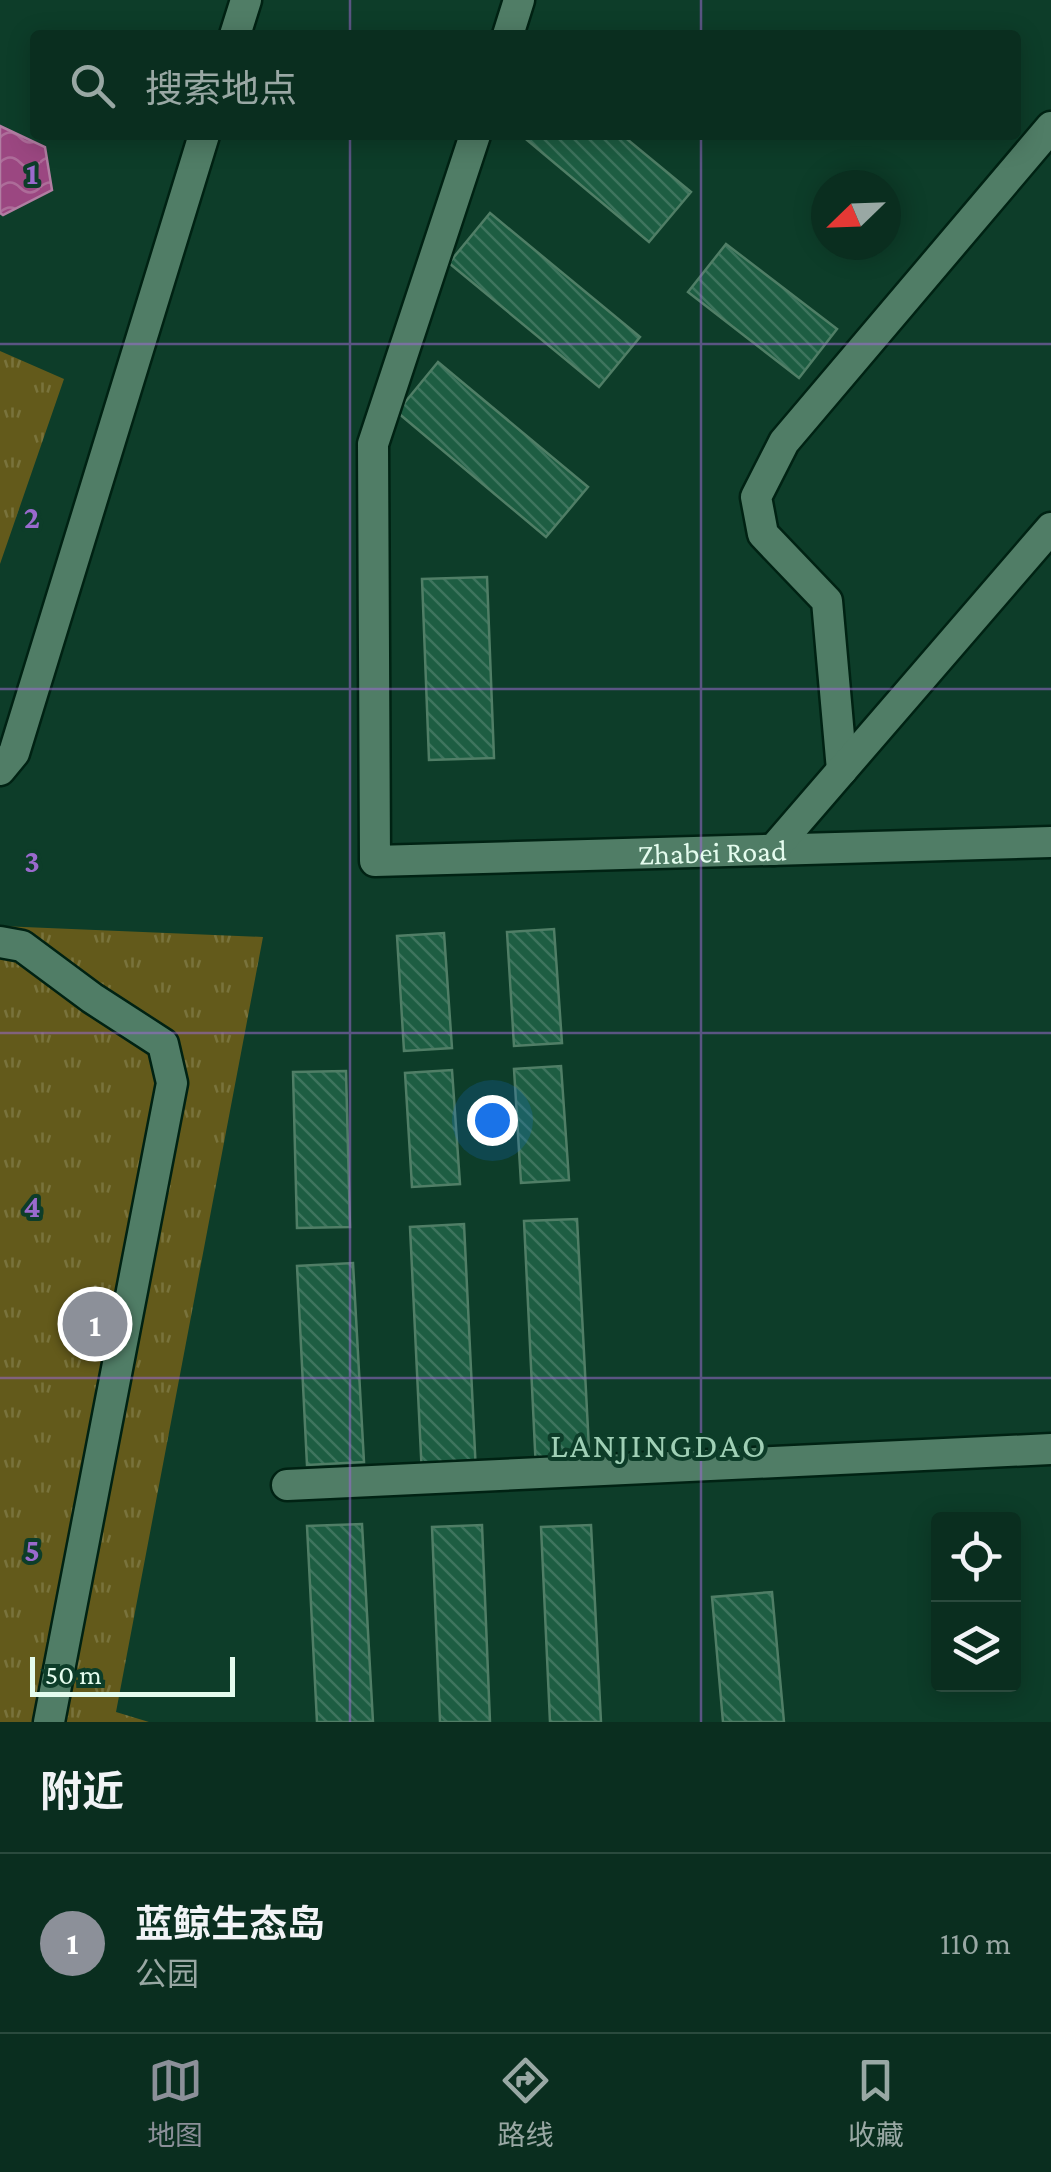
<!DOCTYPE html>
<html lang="zh">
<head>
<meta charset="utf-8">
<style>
	body { margin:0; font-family:"Crimson Pro","Noto Sans SC",serif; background:#183a2c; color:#f1f3f6 }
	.controls { position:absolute; right:30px; bottom:30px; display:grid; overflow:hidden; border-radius:10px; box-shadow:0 5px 25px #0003 }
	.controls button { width:90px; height:90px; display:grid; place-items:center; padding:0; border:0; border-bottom:2px solid #2a4a3d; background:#0a2e1f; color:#f1f3f6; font:50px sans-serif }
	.compass { position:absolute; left:811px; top:170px; width:90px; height:90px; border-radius:50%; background:#0a2e1f; box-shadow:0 5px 25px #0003; rotate:247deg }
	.scale { position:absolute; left:30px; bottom:25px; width:205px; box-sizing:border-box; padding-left:10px; border:5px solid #e4fcee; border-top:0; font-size:28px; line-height:35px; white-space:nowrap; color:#e4fcee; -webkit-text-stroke:8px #0d3d29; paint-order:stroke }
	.you { position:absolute; left:492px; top:1120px; width:35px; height:35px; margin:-25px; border:8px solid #fff; border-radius:50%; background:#1a73e8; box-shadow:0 0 0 15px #1a73e833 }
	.badge { display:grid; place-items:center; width:65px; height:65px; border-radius:50%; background:#8c9099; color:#fff; font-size:32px; font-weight:700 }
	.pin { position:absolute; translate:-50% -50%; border:5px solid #fff; box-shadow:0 2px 10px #0006 }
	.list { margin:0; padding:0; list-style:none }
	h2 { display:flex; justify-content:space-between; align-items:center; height:130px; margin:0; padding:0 40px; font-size:42px }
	h2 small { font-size:32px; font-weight:400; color:#99a8a4 }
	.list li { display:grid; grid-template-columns:65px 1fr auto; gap:30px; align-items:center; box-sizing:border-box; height:180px; padding:0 40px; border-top:2px solid #2a4a3d }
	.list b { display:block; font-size:38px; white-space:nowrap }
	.list p { margin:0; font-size:32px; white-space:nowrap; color:#99a8a4 }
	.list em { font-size:32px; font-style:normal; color:#99a8a4 }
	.icon { flex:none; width:55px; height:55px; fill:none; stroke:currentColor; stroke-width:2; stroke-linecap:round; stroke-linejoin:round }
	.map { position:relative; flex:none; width:1051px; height:1722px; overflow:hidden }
	.search { position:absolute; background:#0a2e1f; box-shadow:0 5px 25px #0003; left:30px; right:30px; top:30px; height:110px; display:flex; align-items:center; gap:25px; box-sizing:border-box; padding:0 35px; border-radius:10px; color:#99a8a4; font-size:38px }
	.sheet { height:310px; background:#0a2e1f }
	nav { display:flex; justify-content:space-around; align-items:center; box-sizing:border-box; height:140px; border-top:2px solid #2a4a3d; background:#0a2e1f; font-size:28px; color:#99a8a4 }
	nav a { display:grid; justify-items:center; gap:5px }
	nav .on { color:#8c9099 }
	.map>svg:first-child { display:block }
	.park { fill:url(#park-tufts) }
	.water { fill:url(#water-waves); stroke:#b17da2; stroke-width:2.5 }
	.building { fill:url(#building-back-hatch); stroke:#507e66; stroke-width:2.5 }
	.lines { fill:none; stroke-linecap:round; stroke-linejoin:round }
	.minor-casing { stroke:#002213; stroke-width:35 }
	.minor { stroke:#507d66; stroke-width:30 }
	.grid { fill:none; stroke:#9a6acd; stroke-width:2.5; stroke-opacity:0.55 }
	.labels { text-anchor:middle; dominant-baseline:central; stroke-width:8; stroke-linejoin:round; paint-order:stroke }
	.street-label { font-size:30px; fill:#e4fcee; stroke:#0d3d29 }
	.quarter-label { font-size:35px; letter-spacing:2.5px; fill:#a0d0b6; stroke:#0d3d29 }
	.grid-label { font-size:32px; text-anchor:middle; font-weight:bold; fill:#9a6acd; stroke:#0d3d29; stroke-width:8; stroke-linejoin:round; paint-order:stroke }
</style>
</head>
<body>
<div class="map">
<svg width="1051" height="1722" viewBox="0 0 1051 1722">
	<defs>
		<pattern id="park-tufts" width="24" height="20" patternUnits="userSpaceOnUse" patternTransform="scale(2.5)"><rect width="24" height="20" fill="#635a1b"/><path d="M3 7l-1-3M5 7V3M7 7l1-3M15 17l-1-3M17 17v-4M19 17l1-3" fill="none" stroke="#79733c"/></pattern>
		<pattern id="water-waves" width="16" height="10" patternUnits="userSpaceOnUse" patternTransform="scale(2.5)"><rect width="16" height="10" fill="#9b4781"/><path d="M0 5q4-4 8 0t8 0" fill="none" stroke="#ad6c99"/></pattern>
		<pattern id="building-back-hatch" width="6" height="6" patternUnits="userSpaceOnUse" patternTransform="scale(2.5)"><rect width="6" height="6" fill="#1d5d42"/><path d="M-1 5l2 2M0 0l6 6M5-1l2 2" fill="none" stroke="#3e755e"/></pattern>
	</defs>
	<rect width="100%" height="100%" fill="#0d3d29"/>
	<path class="park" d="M 0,351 L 64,379 L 0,564 Z
		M 0,926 L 263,937 L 116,1712 L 149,1722 L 0,1722 Z"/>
	<path class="water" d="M 0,126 L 45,147 L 52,190 L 3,215 L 0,213 Z"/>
	<path class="building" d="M 521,135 L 622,135 L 691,192 L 649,242 Z
		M 490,213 L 640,337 L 599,387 L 449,263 Z
		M 726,244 L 837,329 L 799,378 L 688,292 Z
		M 438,362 L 588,487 L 546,537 L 397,412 Z
		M 487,577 L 494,758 L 429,760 L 422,579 Z
		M 554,929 L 562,1043 L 514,1046 L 507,932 Z
		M 444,933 L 452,1048 L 404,1051 L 397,936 Z
		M 561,1066 L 569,1180 L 521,1183 L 514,1069 Z
		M 452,1070 L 460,1184 L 412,1187 L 405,1073 Z
		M 346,1071 L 350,1227 L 297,1228 L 293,1072 Z
		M 577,1219 L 590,1468 L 536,1470 L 524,1221 Z
		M 464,1224 L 476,1473 L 422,1476 L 410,1227 Z
		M 353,1263 L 364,1462 L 307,1465 L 297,1266 Z
		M 362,1524 L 373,1722 L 317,1722 L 307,1526 Z
		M 482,1525 L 490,1722 L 440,1722 L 432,1527 Z
		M 591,1525 L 601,1722 L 550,1722 L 541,1527 Z
		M 772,1592 L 784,1722 L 723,1722 L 712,1597 Z"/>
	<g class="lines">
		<defs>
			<g id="minor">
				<path d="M 235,35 L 246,0"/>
				<path d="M 508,35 L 519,0"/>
				<path id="s1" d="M 475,135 L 373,444 L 375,861 L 1051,842"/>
				<path d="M 0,770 L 14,753 L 204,135"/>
				<path d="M 842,770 L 827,601 L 763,534 L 756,497 L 784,442 L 1051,127"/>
				<path d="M 773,850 L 1051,528"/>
				<path d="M 0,942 L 22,946 L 92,998 L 163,1044 L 172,1083 L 49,1722"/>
				<path d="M 287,1485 L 1051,1449"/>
			</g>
		</defs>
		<use href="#minor" class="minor-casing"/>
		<use href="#minor" class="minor"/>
	</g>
	<path class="grid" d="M 350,0 L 350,35M 701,0 L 701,35M 350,135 L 350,1722M 701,135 L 701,1722M 0,344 L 1051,344M 0,689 L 1051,689M 0,1033 L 1051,1033M 0,1378 L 1051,1378"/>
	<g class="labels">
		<g class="street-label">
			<text stroke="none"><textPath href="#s1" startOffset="1080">Zhabei Road</textPath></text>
		</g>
		<g class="quarter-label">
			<text x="659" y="1445">LANJINGDAO</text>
		</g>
	</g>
	<g class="grid-label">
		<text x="32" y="184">1</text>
		<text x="32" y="528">2</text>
		<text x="32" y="872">3</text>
		<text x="32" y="1217">4</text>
		<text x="32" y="1561">5</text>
	</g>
</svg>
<div class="controls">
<button><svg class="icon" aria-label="locate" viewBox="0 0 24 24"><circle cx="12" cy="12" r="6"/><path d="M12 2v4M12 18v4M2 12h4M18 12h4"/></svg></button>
<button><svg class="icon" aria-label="layers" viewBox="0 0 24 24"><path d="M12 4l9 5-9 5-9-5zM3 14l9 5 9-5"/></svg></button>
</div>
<svg class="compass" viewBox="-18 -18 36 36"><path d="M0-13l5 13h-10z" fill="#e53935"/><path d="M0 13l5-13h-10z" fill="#99a8a4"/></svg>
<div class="scale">50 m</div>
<div class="you"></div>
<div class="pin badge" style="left:95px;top:1324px">1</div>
<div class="search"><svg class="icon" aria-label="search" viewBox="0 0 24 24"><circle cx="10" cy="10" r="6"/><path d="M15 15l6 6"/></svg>搜索地点</div>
</div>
<section class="sheet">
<h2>附近<small></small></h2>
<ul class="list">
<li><span class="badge">1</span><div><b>蓝鲸生态岛</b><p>公园</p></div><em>110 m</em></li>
</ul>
</section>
<nav>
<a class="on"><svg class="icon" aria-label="map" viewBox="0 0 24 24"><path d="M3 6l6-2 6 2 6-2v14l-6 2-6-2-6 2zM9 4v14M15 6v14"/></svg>地图</a>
<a><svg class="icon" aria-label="directions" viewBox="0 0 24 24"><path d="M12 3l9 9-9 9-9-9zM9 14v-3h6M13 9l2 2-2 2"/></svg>路线</a>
<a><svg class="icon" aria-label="saved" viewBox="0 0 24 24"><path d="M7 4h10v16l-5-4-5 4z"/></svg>收藏</a>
</nav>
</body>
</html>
